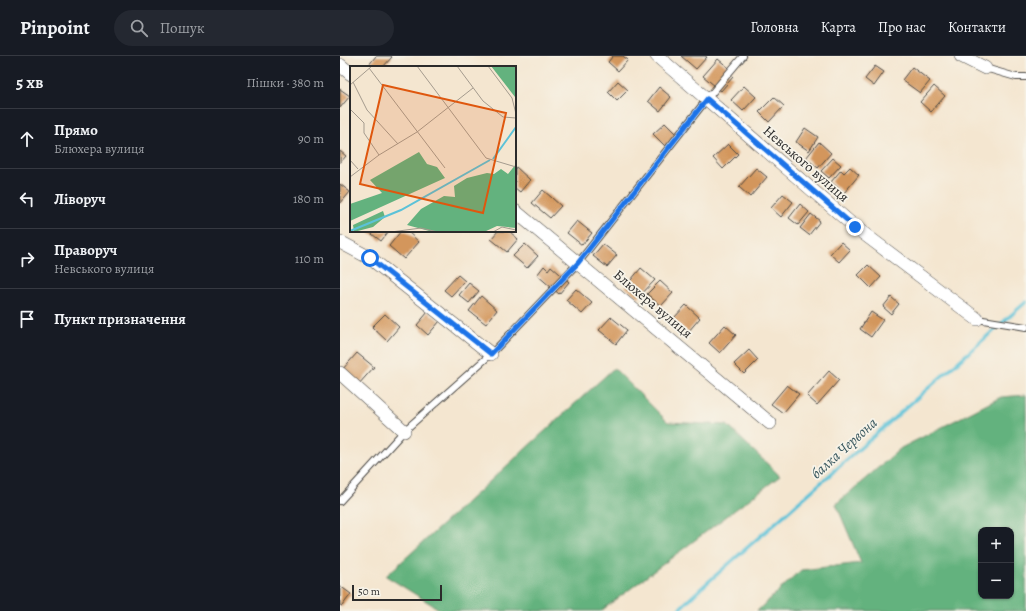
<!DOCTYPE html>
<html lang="uk">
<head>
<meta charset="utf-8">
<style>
	body { margin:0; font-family:Alegreya,serif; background:#242831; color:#f1f3f6 }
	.controls { position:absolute; right:12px; bottom:12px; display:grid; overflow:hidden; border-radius:8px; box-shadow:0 1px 3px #0004 }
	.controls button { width:36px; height:36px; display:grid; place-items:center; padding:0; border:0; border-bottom:1px solid #363941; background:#171b24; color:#f1f3f6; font:20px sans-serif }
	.scale { position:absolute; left:12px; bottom:10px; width:90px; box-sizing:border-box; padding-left:4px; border:2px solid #2b2b2b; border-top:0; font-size:11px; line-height:14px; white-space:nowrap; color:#2b2b2b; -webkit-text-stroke:3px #f7f3e8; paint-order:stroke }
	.stop { position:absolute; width:12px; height:12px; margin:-9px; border:3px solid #1a73e8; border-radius:50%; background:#fff }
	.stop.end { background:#1a73e8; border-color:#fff; box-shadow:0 1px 4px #0008 }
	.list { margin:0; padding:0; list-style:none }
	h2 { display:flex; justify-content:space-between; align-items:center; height:52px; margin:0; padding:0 16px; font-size:17px }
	h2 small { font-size:13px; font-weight:400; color:#9ea1a6 }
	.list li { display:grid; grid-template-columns:26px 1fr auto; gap:12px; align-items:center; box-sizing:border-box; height:60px; padding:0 16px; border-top:1px solid #363941 }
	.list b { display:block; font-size:15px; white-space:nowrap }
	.list p { margin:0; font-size:13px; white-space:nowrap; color:#9ea1a6 }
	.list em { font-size:13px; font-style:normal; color:#9ea1a6 }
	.icon { flex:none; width:22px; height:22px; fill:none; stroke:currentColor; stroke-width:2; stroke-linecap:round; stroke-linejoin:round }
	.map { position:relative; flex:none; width:686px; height:555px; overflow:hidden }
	header { display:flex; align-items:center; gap:24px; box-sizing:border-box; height:56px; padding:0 20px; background:#171b24; border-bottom:1px solid #363941 }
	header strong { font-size:19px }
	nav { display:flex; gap:22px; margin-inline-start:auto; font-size:14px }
	.search { width:280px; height:36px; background:#242831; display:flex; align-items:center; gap:10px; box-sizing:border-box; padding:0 14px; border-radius:22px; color:#9ea1a6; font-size:15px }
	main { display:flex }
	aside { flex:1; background:#171b24 }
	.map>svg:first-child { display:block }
	.forest { fill:#63b27e; stroke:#476e54; fill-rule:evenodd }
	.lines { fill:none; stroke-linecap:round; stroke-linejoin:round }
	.stream { stroke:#5bc2d8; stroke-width:3.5 }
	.building { fill:#d3965b }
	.service-casing { stroke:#494744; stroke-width:8 }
	.minor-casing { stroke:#494744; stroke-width:14 }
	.service { stroke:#fff; stroke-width:6 }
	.minor { stroke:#fff; stroke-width:13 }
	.route { stroke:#1a73e8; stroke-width:5 }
	.labels { text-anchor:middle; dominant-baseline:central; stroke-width:3.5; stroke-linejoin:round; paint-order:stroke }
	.street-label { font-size:14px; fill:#2b2b2b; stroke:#f7f3e8 }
	.water-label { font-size:15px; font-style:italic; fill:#39585f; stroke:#f7f3e8 }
	.inset-river { fill:none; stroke:#5bc2d8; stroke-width:2 }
	.inset-road { fill:none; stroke:#a49b8e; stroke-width:1 }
	.view { fill:#df570e; fill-opacity:0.15; stroke:#df570e; stroke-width:2 }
	.inset-edge { fill:none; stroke:#2b2b2b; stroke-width:2 }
</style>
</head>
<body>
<header>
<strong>Pinpoint</strong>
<div class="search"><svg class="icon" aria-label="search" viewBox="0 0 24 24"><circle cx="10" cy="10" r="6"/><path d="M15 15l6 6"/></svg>Пошук</div>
<nav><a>Головна</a><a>Карта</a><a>Про нас</a><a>Контакти</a></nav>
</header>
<main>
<aside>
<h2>5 хв<small>Пішки · 380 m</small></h2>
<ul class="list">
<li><svg class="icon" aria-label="ahead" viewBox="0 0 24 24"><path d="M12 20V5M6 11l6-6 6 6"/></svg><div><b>Прямо</b><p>Блюхера вулиця</p></div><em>90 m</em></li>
<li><svg class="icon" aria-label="left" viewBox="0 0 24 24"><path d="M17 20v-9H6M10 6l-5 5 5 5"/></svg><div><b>Ліворуч</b></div><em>180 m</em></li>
<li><svg class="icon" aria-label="right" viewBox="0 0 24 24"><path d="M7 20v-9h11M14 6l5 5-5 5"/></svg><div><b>Праворуч</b><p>Невського вулиця</p></div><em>110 m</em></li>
<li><svg class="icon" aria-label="arrive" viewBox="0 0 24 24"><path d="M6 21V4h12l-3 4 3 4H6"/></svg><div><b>Пункт призначення</b></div></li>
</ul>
</aside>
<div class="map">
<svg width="686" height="555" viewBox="0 0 686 555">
	<rect width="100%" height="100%" fill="#f7f3e8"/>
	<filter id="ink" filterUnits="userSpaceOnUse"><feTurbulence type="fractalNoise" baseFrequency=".025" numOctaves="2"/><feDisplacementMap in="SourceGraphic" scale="8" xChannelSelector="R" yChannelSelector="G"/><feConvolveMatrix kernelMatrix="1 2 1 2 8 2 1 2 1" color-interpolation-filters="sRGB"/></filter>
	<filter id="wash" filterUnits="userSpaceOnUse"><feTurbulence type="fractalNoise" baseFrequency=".012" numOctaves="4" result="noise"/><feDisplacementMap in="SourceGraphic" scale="16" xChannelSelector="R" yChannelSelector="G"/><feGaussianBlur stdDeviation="0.9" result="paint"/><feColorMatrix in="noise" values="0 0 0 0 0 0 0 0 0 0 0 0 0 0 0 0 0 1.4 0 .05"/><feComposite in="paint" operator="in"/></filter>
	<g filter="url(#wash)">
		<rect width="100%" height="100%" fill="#f4e6d0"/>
		<path class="forest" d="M 274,312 L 328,366 L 387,369 L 440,420 L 261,555 L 102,555 L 46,520 Z
			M 686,339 L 686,555 L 417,555 L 461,514 L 521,507 L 496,448 L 561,392 L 661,341 ZM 641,474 L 671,474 L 671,540 L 641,540 Z"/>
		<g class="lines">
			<path class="stream" d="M 337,555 L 358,535 L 686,246"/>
		</g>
		<g id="blocks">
			<path class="building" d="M 36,0 L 51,0 L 52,1 L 43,11 L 29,11 L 28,10 Z
				M 273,0 L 283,0 L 288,4 L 278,15 L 268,6 Z
				M 341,0 L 365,0 L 367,1 L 356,13 Z
				M 378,3 L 389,12 L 386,15 L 393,21 L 381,35 L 363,20 Z
				M 535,10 L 544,16 L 534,30 L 525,23 Z
				M 572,11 L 590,25 L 580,37 L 562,24 Z
				M 278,25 L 288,34 L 277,45 L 268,36 Z
				M 404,30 L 416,41 L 403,55 L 391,44 Z
				M 594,30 L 605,40 L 591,56 L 580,46 Z
				M 319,31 L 331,41 L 320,55 L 308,45 Z
				M 0,33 L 10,40 L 0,52 Z
				M 434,41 L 444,50 L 429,66 L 419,56 Z
				M 325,67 L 337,79 L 325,90 L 313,78 Z
				M 465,72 L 478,81 L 469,95 L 456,86 Z
				M 479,86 L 491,97 L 478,112 L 466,102 Z
				M 388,88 L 398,98 L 383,113 L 373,102 Z
				M 0,95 L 6,100 L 0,107 Z
				M 493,102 L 501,109 L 489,122 L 481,115 Z
				M 176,111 L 190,124 L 180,136 L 175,132 L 175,113 Z
				M 510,111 L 519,119 L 504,137 L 491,126 L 501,114 L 504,117 Z
				M 416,112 L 427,121 L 410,141 L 399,131 Z
				M 0,128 L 10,136 L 0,148 Z
				M 203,134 L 221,150 L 210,162 L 192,147 Z
				M 443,138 L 453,146 L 441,161 L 431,152 Z
				M 460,148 L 469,156 L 458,169 L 449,162 Z
				M 471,158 L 480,165 L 469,179 L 460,172 Z
				M 237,165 L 252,177 L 242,189 L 227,177 Z
				M 28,175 L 49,175 L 41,185 Z
				M 61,175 L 67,175 L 79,186 L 64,203 L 49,190 Z
				M 158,175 L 169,175 L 178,183 L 167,196 L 151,183 Z
				M 501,186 L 510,194 L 499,206 L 490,198 Z
				M 185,188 L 198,200 L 187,212 L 173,200 Z
				M 263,188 L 277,199 L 267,211 L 253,200 Z
				M 528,209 L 541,221 L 531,232 L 518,219 Z
				M 204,210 L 208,214 L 211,210 L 229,226 L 219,238 L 197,219 Z
				M 301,212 L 315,224 L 298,242 L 285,231 Z
				M 118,219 L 125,225 L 111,240 L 104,234 Z
				M 320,225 L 333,237 L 321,250 L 307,238 Z
				M 129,227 L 139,235 L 129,247 L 119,239 Z
				M 236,233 L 252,247 L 242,258 L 226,244 Z
				M 141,240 L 157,254 L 146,268 L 129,255 Z
				M 551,241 L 559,248 L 551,258 L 543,251 Z
				M 346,249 L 360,262 L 348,276 L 333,263 Z
				M 88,256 L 100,265 L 88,279 L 77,269 Z
				M 531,256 L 543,264 L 531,281 L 520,273 Z
				M 45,258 L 59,271 L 47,285 L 32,271 Z
				M 271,261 L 287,274 L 276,288 L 259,274 Z
				M 385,269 L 396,279 L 380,297 L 369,287 Z
				M 409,294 L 418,304 L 404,318 L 394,308 Z
				M 17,297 L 34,311 L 18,329 L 1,315 Z
				M 489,315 L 499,324 L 477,349 L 467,340 Z
				M 447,329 L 459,338 L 443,357 L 431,348 Z
				M 0,530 L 11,538 L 2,550 L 0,549 Z"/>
		</g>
	</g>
	<g filter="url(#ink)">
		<use href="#blocks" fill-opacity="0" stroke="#494744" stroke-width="1"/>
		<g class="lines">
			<defs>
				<path id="service" d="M 645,12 L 676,21 L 686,21
					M 637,263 L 686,271
					M 0,445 L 64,375 L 151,298 L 238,207 L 367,43 L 403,0"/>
				<path id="minor" d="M 317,0 L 515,171 L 637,263
					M 621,0 L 645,12
					M 0,9 L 11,18
					M 175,155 L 430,367
					M 0,186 L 30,202 L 151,298
					M 0,317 L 64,375"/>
			</defs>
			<use href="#service" class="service-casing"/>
			<use href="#minor" class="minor-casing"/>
			<use href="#service" class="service"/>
			<use href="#minor" class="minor"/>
		</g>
	</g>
	<g class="lines" filter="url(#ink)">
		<path class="route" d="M 30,202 L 151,298 L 238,207 L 367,43 L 515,171"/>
	</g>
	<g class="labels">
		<g class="street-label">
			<text transform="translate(466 108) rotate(41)">Невського вулиця</text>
			<text transform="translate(313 248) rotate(40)">Блюхера вулиця</text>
		</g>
		<g class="water-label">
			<text transform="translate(504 392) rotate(-42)">балка Червона</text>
		</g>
	</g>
	<g transform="translate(10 10)">
		<rect width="166" height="166" fill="#f4e6d0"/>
		<path d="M 141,0 L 166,0 L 165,31 ZM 69,86 L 77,98 L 87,101 L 95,112 L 0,155 L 0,138 L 32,127 L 20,114 ZM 166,98 L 166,162 L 147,160 L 134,166 L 83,166 L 57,159 L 71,143 L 94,130 L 105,131 L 104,120 L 117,112 L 137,107 L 144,108 L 151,103 L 158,108 ZM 33,145 L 35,151 L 23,161 L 4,166 L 3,159 Z" fill="#63b27e"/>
		<path class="inset-river" d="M 143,93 L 166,61M 0,165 L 51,144 L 140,94"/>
		<path class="inset-road" d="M 67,0 L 136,92 L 166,101M 107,0 L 133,35 L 153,51 L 166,52M 138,0 L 162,32 L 166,48M 19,2 L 95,102M 3,16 L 17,44 L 48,78M 0,19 L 22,0M 0,43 L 14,57 L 14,67 L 29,89M 0,94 L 8,103M 0,111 L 29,89 L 67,66 L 123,22M 41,166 L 71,162 L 88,166M 143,166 L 152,161 L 166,164"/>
		<path class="view" d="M 33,19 L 156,47 L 133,147 L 10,118 Z"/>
		<rect width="166" height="166" class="inset-edge"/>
	</g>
</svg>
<div class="controls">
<button>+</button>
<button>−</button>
</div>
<div class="scale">50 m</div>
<div class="stop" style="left:30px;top:202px"></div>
<div class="stop end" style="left:515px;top:171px"></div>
</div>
</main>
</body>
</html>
